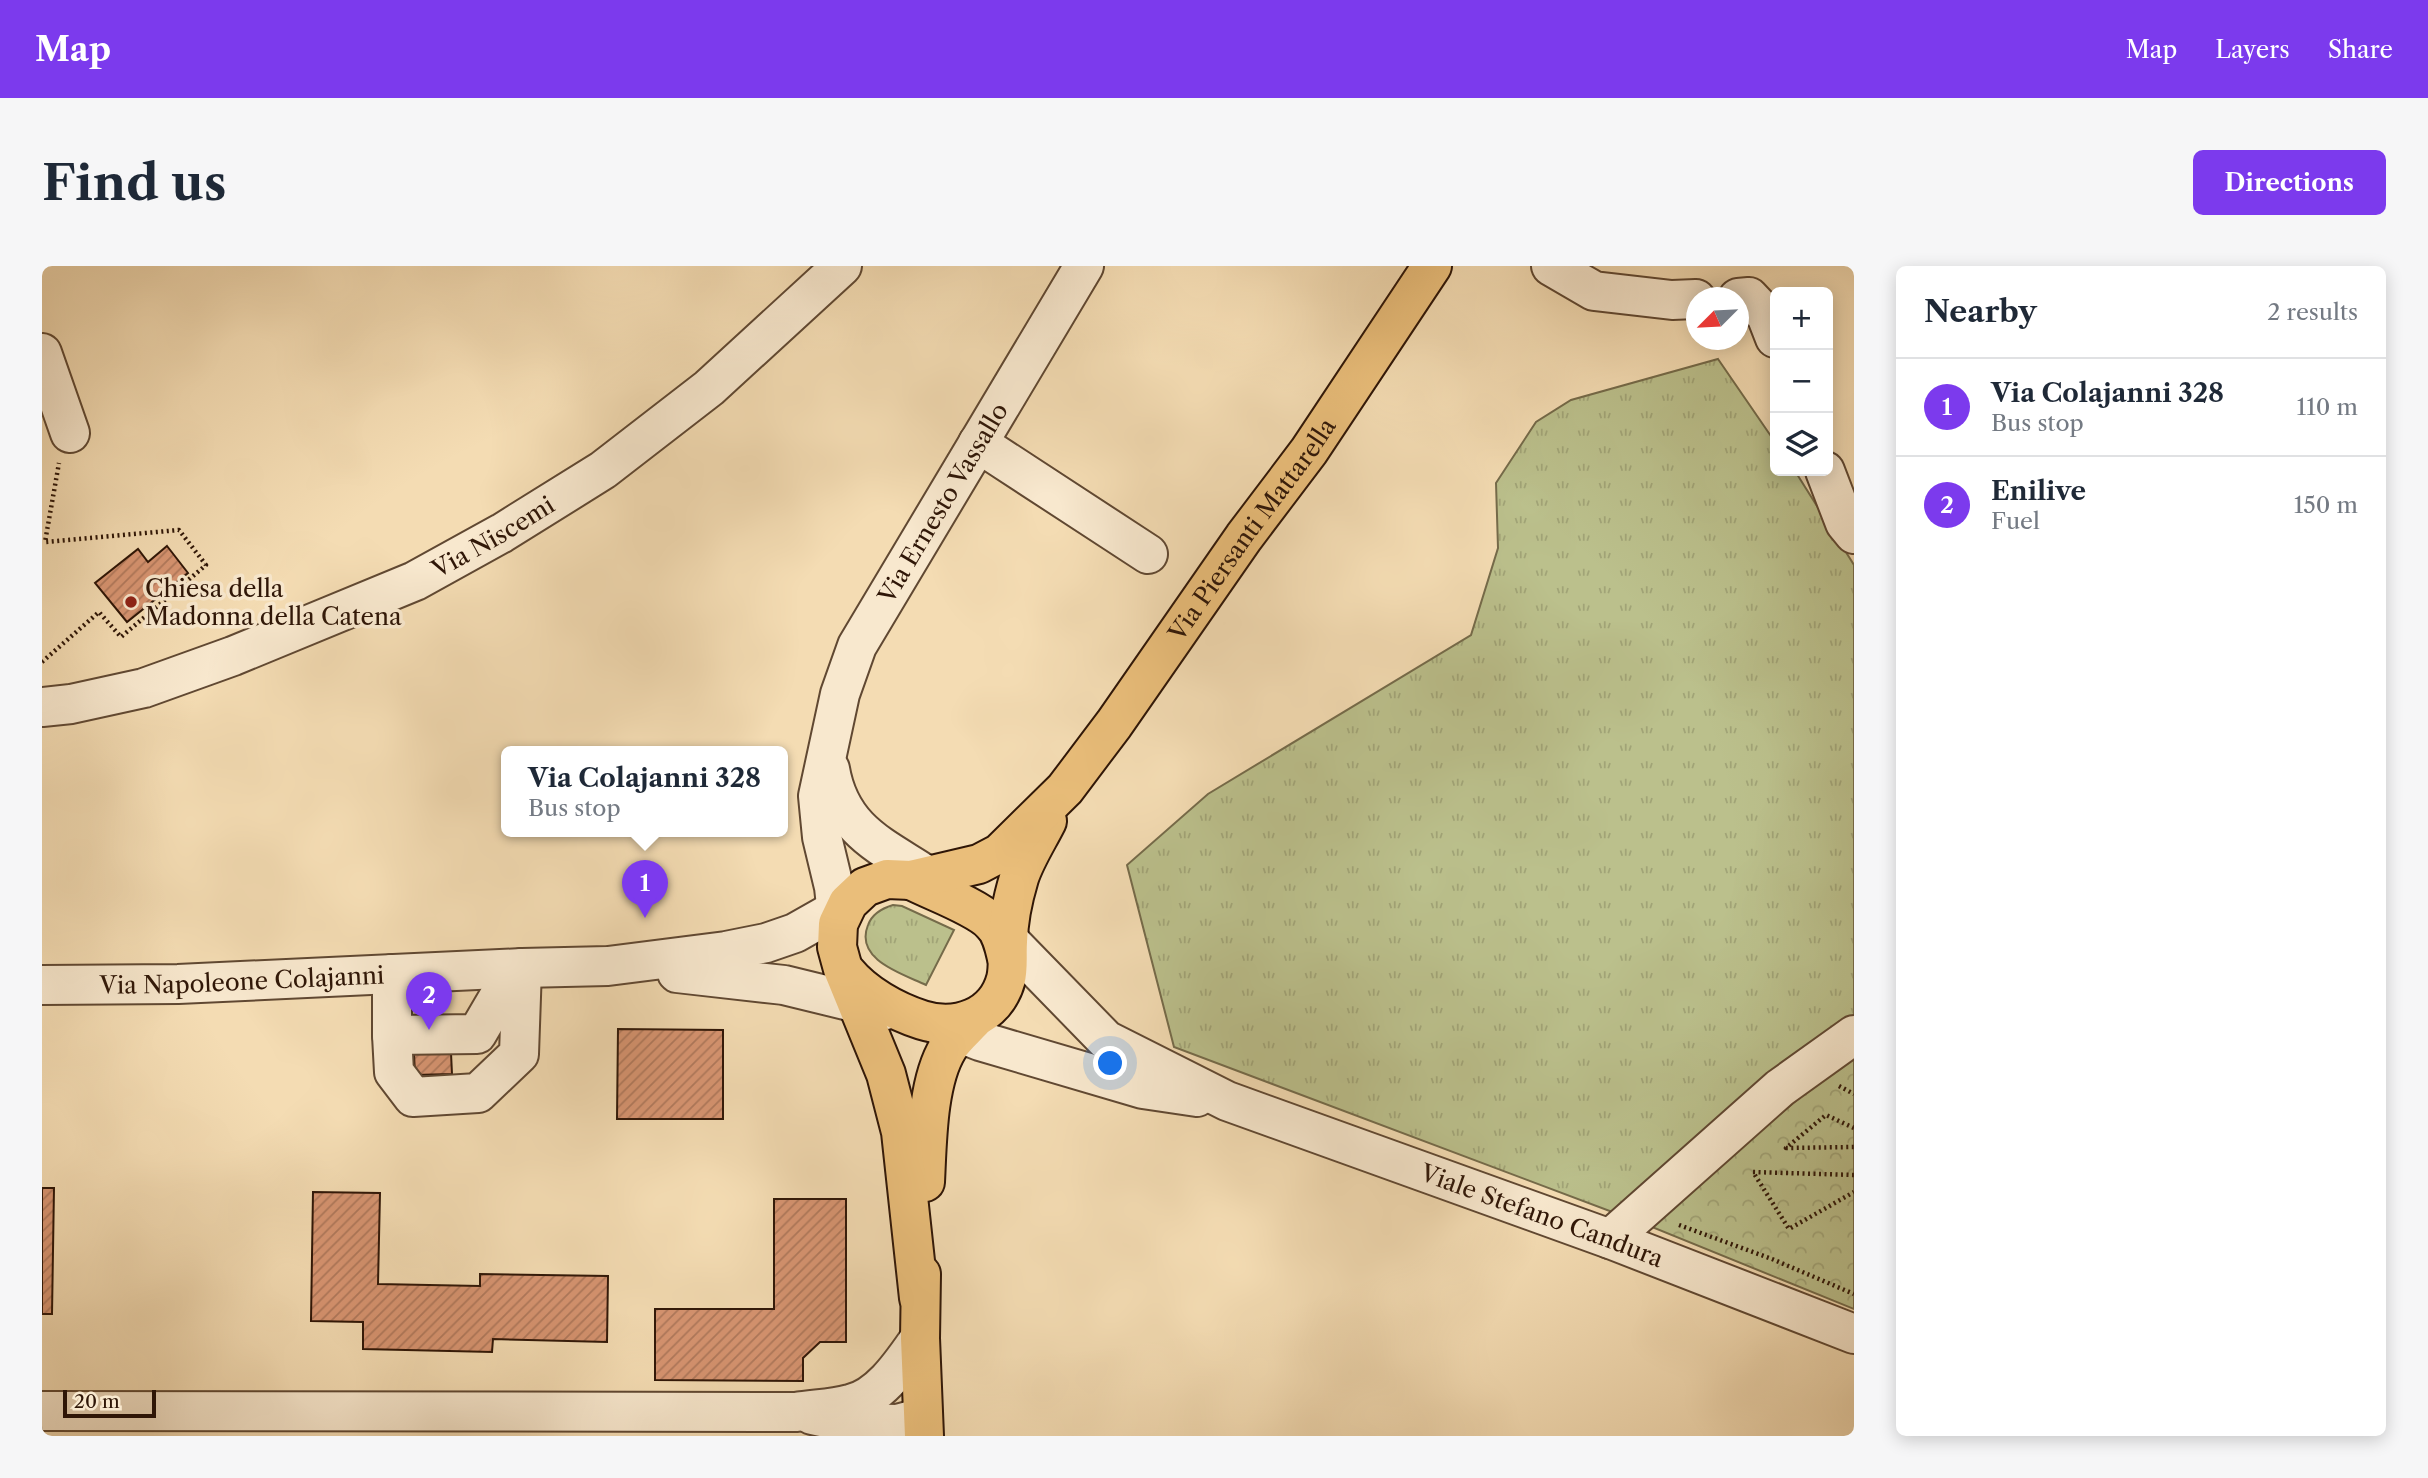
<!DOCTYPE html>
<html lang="en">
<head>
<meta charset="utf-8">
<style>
	body { margin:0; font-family:"Libre Caslon Text",serif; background:#f6f6f7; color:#1f2937 }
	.controls { position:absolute; right:21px; top:21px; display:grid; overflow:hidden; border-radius:10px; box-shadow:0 4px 18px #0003 }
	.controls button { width:63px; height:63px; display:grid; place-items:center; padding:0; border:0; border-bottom:2px solid #e0e1e3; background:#fff; color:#1f2937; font:35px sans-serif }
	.compass { position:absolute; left:1644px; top:21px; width:63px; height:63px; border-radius:50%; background:#fff; box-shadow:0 4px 18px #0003; rotate:246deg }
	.scale { position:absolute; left:21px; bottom:18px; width:93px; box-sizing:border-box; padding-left:7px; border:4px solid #2f1607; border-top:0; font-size:19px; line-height:24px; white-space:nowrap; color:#2f1607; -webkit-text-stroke:5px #f8e8ce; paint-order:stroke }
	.you { position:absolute; left:1069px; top:798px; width:24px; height:24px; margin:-18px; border:5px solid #fff; border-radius:50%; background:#1a73e8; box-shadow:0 0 0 10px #1a73e833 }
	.badge { display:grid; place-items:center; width:46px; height:46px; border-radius:50%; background:#7c3aed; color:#fff; font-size:23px; font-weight:700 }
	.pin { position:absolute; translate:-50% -58px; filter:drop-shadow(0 2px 4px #0008) }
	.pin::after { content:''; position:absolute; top:37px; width:24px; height:21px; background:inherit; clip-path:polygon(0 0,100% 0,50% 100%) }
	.popup { position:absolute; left:459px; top:480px; width:287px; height:91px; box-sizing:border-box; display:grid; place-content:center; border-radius:10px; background:#fff; filter:drop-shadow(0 2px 5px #0005); font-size:23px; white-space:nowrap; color:#747a83 }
	.popup b { font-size:26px; color:#1f2937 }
	.popup::after { content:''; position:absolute; left:50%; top:100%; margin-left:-14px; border:14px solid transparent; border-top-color:#fff }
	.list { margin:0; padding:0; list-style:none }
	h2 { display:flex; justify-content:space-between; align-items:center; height:91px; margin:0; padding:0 28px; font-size:30px }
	h2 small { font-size:23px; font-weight:400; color:#747a83 }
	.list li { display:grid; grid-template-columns:46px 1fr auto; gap:21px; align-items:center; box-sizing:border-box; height:98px; padding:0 28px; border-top:2px solid #e0e1e3 }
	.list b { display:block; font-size:26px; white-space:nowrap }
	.list p { margin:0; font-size:23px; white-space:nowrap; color:#747a83 }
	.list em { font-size:23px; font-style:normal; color:#747a83 }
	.icon { flex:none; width:38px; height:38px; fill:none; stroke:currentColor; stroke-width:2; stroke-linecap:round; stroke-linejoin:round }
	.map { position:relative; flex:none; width:1812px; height:1170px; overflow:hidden; border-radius:10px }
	header { display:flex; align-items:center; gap:42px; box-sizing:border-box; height:98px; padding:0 35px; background:#7c3aed; color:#fff }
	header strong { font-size:33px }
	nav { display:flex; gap:38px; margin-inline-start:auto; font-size:24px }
	.intro { display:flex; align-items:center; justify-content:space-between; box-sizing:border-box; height:168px; padding:0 42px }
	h1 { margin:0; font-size:49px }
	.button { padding:18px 32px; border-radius:10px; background:#7c3aed; color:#fff; font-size:24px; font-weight:700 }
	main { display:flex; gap:42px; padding:0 42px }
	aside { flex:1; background:#fff; border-radius:10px; box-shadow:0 4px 18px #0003 }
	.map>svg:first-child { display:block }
	.grass { fill:url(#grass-tufts); stroke:#756b4a; stroke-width:2 }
	.forest { fill:url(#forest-crowns); stroke:#756b4a; stroke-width:2 }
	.building { fill:url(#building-hatch); stroke:#2f1607; stroke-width:2 }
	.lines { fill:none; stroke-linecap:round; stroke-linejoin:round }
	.minor-casing { stroke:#604832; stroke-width:42 }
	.major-casing { stroke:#2f1607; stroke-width:42 }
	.path { stroke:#2f1607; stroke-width:4.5; stroke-dasharray:2 3.5; stroke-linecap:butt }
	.minor { stroke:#f8e8ce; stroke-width:38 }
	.major { stroke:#eabe7a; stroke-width:38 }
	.poi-dot { fill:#8f2418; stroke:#f8e8ce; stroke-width:2.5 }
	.labels { text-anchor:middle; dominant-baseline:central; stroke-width:7; stroke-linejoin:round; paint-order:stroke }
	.street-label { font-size:24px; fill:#2f1607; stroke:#f8e8ce }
	.poi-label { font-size:24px; fill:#2f1607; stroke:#f8e8ce; text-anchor:start }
</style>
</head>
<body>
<header>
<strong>Map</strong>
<nav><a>Map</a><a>Layers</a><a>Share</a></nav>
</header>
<div class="intro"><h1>Find us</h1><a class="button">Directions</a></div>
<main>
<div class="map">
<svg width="1812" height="1170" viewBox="0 0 1812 1170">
	<defs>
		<pattern id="grass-tufts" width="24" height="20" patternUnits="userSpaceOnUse" patternTransform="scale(1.75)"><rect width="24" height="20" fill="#bbc08c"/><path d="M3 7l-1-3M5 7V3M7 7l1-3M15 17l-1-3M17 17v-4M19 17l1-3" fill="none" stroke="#a1a477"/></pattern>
		<pattern id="forest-crowns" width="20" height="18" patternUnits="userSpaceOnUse" patternTransform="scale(1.75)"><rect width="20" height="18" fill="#bbc08c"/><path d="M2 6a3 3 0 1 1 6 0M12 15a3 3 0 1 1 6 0" fill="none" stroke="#a1a477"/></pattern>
		<pattern id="building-hatch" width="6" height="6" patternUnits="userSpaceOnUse" patternTransform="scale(1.75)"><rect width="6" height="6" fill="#d89572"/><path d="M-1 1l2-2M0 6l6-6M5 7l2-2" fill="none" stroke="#b0795c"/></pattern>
	</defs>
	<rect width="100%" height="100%" fill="#f4dcb3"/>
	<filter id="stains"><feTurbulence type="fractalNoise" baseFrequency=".00286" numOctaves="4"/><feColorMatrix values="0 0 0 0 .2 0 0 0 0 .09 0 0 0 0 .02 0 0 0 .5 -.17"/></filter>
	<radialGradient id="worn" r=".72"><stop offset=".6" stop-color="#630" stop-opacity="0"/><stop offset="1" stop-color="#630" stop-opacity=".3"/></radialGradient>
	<path class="grass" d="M 1676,93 L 1733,176 L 1733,205 L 1753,205 L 1812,299 L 1812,792 L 1762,828 L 1605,959 L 1132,781 L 1085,599 L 1166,528 L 1429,369 L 1456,282 L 1454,217 L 1494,156 L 1529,134 Z
		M 851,639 L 860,640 L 912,664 L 884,719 C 861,708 812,694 826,659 C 830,648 841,642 851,639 Z"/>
	<path class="forest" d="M 1812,792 L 1812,1043 L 1605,959 L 1762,828 Z"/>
	<path class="building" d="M 125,280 L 146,307 L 85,356 L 53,317 L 96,283 L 106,296 Z
		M 576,763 L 681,764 L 681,853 L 575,853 Z
		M 409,787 L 410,808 L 373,809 L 372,788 Z
		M 0,922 L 12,922 L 10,1048 L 0,1048 Z
		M 271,926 L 338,927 L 336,1018 L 438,1020 L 438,1008 L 566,1010 L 565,1076 L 451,1073 L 450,1086 L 321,1083 L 321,1056 L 269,1055 Z
		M 732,933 L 804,933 L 804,1076 L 778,1076 L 761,1092 L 761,1115 L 613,1114 L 613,1043 L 732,1043 Z"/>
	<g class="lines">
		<defs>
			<g id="minor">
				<path d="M 1509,0 L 1552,25 L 1630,34 L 1654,33"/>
				<path d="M 1696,32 L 1707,31 L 1724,49 L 1733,72"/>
				<path d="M 0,87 L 28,167"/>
				<path d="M 936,177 L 1106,288"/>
				<path d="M 1783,205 L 1803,257 L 1812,268"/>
				<path id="s1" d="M 0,441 L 29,438 L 102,422 L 191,390 L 373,315 L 460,267 L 561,204 L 667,122 L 800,0"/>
				<path d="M 788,503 C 800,574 854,584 904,623"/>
				<path id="s2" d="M 950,657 L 1064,774 L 1185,835 L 1568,973 L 1812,1068"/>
				<path id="s3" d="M 796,658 L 792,621 L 780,571 L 776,530 L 798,428 L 815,380 L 1042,0"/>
				<path d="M 635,707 L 742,719 L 844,744"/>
				<path d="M 350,708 L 350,769 L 435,768 L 473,703"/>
				<path id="s4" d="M 0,719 L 136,718 L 480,702 L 566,700 L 684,685 L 724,677 L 753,667 L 806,637"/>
				<path d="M 895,758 L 938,775 L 1101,823 L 1155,831"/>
				<path d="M 350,769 L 352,806 L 371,831 L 436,827 L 477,788 L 480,702"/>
				<path d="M 1568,973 L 1738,822 L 1812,769"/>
				<path d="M 0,1145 L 754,1146 C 772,1143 791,1143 808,1138 C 839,1131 861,1096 878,1072"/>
				<path d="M 770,1149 L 808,1157 L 827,1170"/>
				<path d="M 808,1157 L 855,1158 L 881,1151"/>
			</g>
			<g id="major">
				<path d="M 869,614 C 890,625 933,640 949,656 C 959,665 962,679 965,692"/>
				<path d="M 804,706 C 822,728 852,745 880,754 C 915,765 954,751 964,713 C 967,701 965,688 966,676 C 966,655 971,632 977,612 C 983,593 996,573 1005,555"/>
				<path d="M 883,916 C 885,877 885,816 906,782 C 913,771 924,762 932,753"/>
				<path d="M 879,1008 L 878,1072 L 882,1170"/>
				<path id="s5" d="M 877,1032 L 859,866 L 844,808 L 801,703 L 795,681 L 796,658 L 806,637 L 823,621 L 845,613 L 869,614 L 937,598 L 958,587 L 1023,523 L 1072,458 L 1202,271 L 1267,185 L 1390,0"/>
			</g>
		</defs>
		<use href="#minor" class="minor-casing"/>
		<use href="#major" class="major-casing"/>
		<path class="path" d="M 0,396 L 57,346 L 79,371 L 164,299 L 137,264 L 3,276 L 17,197
			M 1797,820 L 1812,828
			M 1812,862 L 1784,849 L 1744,882 L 1812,881
			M 1812,909 L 1711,906 L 1747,963 L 1812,926
			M 1637,959 L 1730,993 L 1812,1028"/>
		<use href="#minor" class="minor"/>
		<use href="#major" class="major"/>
	</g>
	<circle class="poi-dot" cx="89" cy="336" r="7"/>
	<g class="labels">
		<g class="street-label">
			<text stroke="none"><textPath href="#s3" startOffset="452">Via Ernesto Vassallo</textPath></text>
			<text stroke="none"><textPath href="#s5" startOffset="985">Via Piersanti Mattarella</textPath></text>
			<text stroke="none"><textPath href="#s1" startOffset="485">Via Niscemi</textPath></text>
			<text stroke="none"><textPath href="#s4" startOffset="200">Via Napoleone Colajanni</textPath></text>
			<text stroke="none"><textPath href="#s2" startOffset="634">Viale Stefano Candura</textPath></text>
		</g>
		<g class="poi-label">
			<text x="103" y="322">Chiesa della<tspan x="103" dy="28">Madonna della Catena</tspan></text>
		</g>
	</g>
	<rect width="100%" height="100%" filter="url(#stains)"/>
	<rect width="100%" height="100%" fill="url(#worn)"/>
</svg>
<div class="controls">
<button>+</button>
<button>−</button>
<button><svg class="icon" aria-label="layers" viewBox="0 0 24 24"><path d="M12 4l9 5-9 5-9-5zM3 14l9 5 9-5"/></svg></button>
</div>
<svg class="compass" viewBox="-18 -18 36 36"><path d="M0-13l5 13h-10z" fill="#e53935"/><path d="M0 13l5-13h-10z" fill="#747a83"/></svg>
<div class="scale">20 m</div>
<div class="you"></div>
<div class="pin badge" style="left:603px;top:652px">1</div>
<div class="popup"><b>Via Colajanni 328</b>Bus stop</div>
<div class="pin badge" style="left:387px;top:764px">2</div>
</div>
<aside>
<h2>Nearby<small>2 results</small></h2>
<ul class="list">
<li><span class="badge">1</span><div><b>Via Colajanni 328</b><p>Bus stop</p></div><em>110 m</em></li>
<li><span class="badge">2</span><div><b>Enilive</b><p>Fuel</p></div><em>150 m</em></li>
</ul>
</aside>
</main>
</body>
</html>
